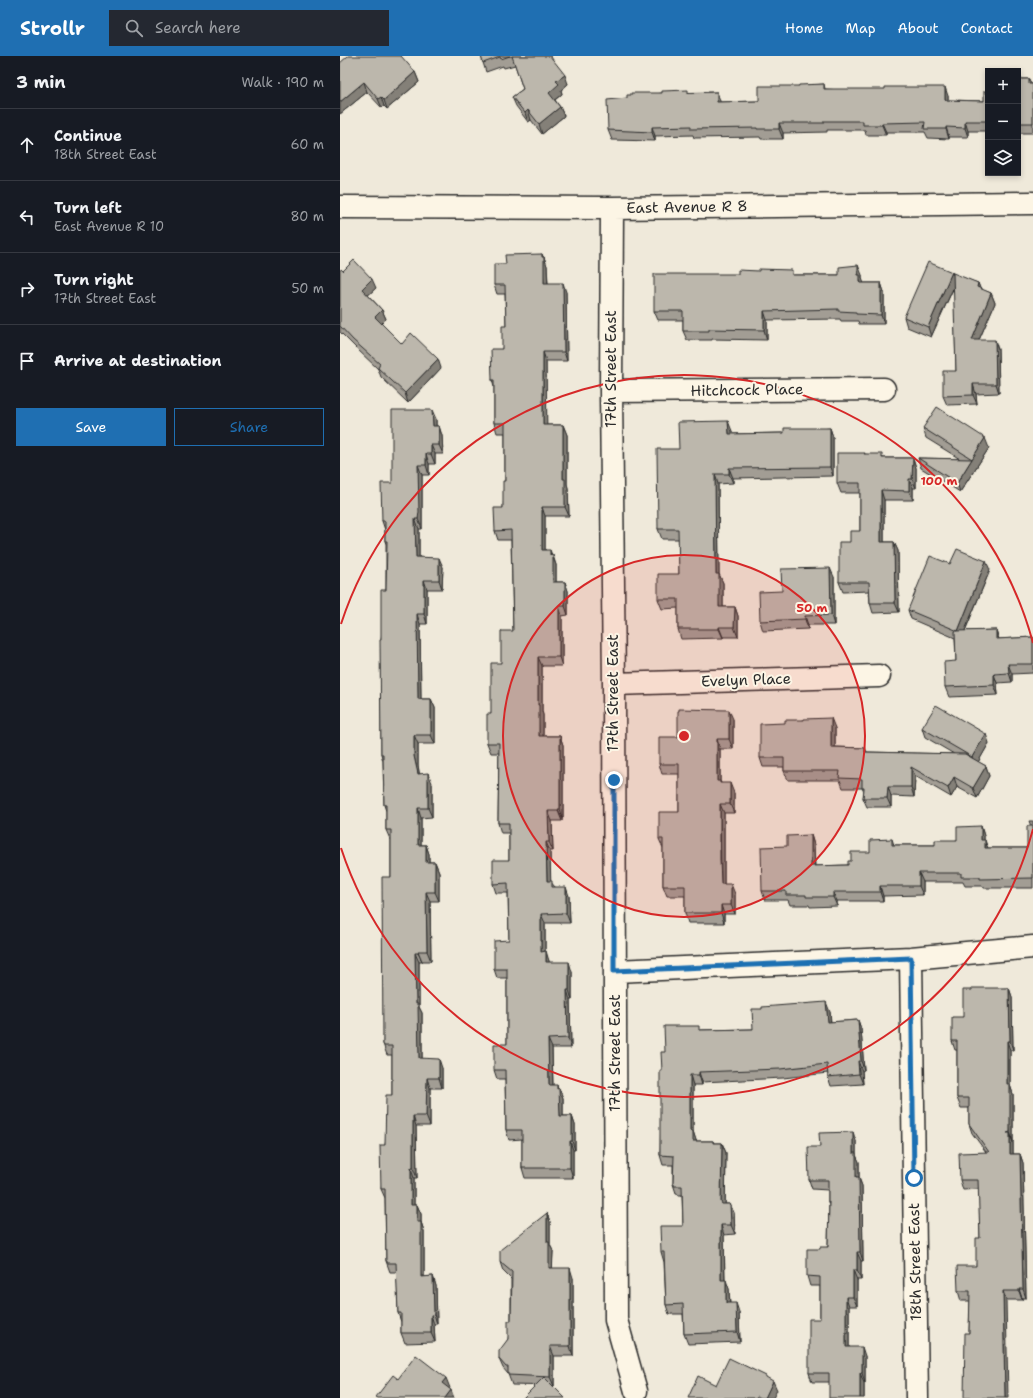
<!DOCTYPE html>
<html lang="en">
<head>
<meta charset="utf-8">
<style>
	body { margin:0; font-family:"Shantell Sans",sans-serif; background:#242831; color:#f1f3f6 }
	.controls { position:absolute; right:12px; top:12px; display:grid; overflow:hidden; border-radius:0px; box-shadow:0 2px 6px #0003 }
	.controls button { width:36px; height:36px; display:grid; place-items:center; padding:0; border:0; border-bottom:1px solid #363941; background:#171b24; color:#f1f3f6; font:20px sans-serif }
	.stop { position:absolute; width:12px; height:12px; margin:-9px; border:3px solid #1f6fb2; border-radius:50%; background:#fff }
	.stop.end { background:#1f6fb2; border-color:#fff; box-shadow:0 1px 4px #0008 }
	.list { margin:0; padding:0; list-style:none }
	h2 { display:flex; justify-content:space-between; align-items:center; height:52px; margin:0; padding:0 16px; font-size:17px }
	h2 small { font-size:13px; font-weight:400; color:#9ea1a6 }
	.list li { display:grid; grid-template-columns:26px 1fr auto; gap:12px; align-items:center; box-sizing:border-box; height:72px; padding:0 16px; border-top:1px solid #363941 }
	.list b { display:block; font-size:15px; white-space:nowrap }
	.list p { margin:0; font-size:13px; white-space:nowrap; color:#9ea1a6 }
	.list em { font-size:13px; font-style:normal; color:#9ea1a6 }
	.actions { display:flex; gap:8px; padding:12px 16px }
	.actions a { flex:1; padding:9px 0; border:1px solid #1f6fb2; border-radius:0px; text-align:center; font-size:14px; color:#1f6fb2 }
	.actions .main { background:#1f6fb2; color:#fff }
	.icon { flex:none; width:22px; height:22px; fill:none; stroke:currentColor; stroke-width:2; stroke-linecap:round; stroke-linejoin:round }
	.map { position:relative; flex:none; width:693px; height:1342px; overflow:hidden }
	header { display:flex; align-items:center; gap:24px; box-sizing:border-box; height:56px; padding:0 20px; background:#1f6fb2; color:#fff }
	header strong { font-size:19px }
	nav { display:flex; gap:22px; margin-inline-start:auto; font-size:14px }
	.search { width:280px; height:36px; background:#242831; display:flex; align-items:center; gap:10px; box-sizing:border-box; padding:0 14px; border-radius:0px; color:#9ea1a6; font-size:15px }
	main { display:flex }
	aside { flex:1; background:#171b24 }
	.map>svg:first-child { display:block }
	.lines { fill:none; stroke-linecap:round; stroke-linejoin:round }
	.street-casing { stroke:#2b2b2b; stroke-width:25 }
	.street { stroke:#fcf5e5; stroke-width:22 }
	.wall { fill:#a29d94; stroke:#2b2b2b }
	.shaded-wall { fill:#848078; stroke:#2b2b2b }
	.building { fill:#bcb7ac; stroke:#2b2b2b }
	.route { stroke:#1f6fb2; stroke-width:5 }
	.ring { fill:none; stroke:#d62828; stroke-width:2 }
	.labels { text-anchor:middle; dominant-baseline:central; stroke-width:4; stroke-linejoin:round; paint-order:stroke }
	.street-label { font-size:15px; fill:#2b2b2b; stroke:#fcf5e5 }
	.centre { fill:#d62828; stroke:#fcf5e5; stroke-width:2 }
	.ring-label { font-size:12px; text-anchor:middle; font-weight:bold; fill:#d62828; stroke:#fcf5e5; stroke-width:4; stroke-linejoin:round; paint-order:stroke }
</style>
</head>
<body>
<header>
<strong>Strollr</strong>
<div class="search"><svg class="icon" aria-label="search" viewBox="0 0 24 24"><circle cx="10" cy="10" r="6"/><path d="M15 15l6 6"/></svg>Search here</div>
<nav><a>Home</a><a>Map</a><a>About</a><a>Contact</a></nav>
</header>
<main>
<aside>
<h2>3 min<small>Walk · 190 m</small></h2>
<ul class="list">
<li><svg class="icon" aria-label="ahead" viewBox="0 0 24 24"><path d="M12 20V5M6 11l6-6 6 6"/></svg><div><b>Continue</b><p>18th Street East</p></div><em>60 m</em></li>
<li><svg class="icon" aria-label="left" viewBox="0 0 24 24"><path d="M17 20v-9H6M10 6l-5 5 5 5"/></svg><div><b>Turn left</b><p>East Avenue R 10</p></div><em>80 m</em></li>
<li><svg class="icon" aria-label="right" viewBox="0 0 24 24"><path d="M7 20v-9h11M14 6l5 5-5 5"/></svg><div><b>Turn right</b><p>17th Street East</p></div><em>50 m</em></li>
<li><svg class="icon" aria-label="arrive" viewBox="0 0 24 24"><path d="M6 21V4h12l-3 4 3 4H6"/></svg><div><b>Arrive at destination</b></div></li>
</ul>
<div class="actions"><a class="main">Save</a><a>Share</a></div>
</aside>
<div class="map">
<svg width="693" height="1342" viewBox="0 0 693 1342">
	<rect width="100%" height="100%" fill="#efe9da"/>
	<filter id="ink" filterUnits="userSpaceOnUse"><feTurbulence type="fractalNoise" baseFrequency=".025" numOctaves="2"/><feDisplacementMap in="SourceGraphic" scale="8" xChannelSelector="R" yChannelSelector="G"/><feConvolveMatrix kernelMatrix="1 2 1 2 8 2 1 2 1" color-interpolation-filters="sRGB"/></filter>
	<g filter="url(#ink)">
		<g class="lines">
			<defs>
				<path id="street" d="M 0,151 L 272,152 L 693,147
					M 272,152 L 271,335 L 274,628 L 276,1264 L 296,1335
					M 271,335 L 544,333
					M 274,628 L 539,620
					M 571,902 L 577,1342
					M 275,915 L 571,902 L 693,891"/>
			</defs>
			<use href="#street" class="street-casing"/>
			<use href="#street" class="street"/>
		</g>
		<path class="wall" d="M 141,0 L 210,0 L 228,28 L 221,34 L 222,38 L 215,44 L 220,51 L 224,60 L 202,78 L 191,64 L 188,66 L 176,50 L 172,41 L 183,33 L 175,9 L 164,12 L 163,10 L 146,16 Z
			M 0,7 L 75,16 L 79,26 L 47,53 L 44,50 L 42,52 L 27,36 L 0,58 Z
			M 678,23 L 689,23 L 691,28 L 693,28 L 693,77 L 678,77 Z
			M 484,28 L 485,33 L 608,40 L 608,44 L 644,45 L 648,35 L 648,75 L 628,75 L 628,81 L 609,81 L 609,83 L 588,82 L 585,76 L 546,76 L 546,79 L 526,79 L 525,74 L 487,74 L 487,76 L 443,77 L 443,83 L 421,83 L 420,81 L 354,82 L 353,79 L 315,80 L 315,85 L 272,84 L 268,74 L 287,42 L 322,37 L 377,36 L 380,46 L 419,45 L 459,30 Z
			M 202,198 L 203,201 L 204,201 L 207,210 L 208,227 L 226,236 L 227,305 L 206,305 L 206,369 L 223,369 L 227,379 L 227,428 L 228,432 L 229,460 L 205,460 L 205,494 L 213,499 L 216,509 L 216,526 L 225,526 L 228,535 L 228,559 L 222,560 L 222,610 L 202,610 L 202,655 L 203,659 L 203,680 L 220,680 L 223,689 L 223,762 L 222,762 L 222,765 L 212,765 L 213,795 L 210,795 L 210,825 L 215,831 L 229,840 L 230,867 L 205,867 L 205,896 L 209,905 L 209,906 L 232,916 L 232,944 L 230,944 L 231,992 L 212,992 L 213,1029 L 218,1032 L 223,1042 L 223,1060 L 232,1060 L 235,1069 L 235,1094 L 233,1094 L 233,1122 L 185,1122 L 182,1112 L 182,1083 L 169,1084 L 166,1074 L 165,1023 L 157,1023 L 154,1014 L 167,988 L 167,922 L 157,922 L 154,913 L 169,884 L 168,837 L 156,837 L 153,828 L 169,804 L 169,777 L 161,777 L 158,767 L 159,697 L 151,697 L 147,687 L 151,658 L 161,607 L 173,575 L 171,484 L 158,484 L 155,475 L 163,452 L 165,425 L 165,377 L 157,377 L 154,367 L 154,331 L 152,324 L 162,293 L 166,270 L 165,238 L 157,238 L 154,229 L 166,208 Z
			M 0,215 L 3,215 L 36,232 L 28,239 L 42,254 L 46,263 L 41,268 L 62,288 L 101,312 L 68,347 L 41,321 L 38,313 L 17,293 L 0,276 Z
			M 612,216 L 613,219 L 638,227 L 640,233 L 651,237 L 655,247 L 639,284 L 658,293 L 659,337 L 636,338 L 637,348 L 607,349 L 603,340 L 616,315 L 614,231 L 591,281 L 567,271 L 564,261 Z
			M 454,219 L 522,219 L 522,222 L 523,227 L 541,227 L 544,236 L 544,268 L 519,268 L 518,265 L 501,265 L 500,263 L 427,264 L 427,284 L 372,283 L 372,284 L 347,284 L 343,275 L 343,264 L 318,264 L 314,255 Z
			M 96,363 L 96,370 L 99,370 L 102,380 L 103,398 L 95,398 L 95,408 L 89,408 L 89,419 L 82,419 L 82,473 L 79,473 L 79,501 L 103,511 L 102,533 L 87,533 L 87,568 L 80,568 L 81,643 L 91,643 L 95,652 L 95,688 L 78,688 L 78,709 L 79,717 L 92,727 L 92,761 L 81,762 L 81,789 L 86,789 L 89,798 L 89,806 L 95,806 L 99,816 L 99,845 L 90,845 L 91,905 L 82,905 L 82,906 L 79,906 L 79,951 L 82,957 L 82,1002 L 102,1012 L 102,1032 L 90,1032 L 90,1070 L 76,1070 L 77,1122 L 74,1122 L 74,1149 L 77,1149 L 81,1158 L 81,1166 L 84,1175 L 84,1221 L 93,1220 L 96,1230 L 97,1268 L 94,1268 L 95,1286 L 65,1287 L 61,1277 L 61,1266 L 58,1257 L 57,1216 L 50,1216 L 46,1205 L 45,1142 L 41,1133 L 45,1089 L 52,1039 L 52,999 L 47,999 L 43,988 L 51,821 L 51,783 L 50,783 L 46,774 L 46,755 L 44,749 L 43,705 L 41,698 L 41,584 L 46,534 L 46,488 L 45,485 L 45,474 L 42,465 L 52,427 Z
			M 490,372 L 493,381 L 493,420 L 393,422 L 393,427 L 378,428 L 379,518 L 383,527 L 383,551 L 395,551 L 398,560 L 398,581 L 383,581 L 383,582 L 341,583 L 338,573 L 338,552 L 322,553 L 318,543 L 339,518 L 339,483 L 322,483 L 318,473 L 339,393 L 392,375 L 392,378 L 444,377 Z
			M 583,372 L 649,392 L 620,436 L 581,412 L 578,402 L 620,403 L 586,382 Z
			M 525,398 L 544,402 L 573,402 L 576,412 L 576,432 L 573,432 L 573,444 L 544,444 L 544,486 L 554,486 L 558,495 L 559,556 L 533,557 L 530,547 L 529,535 L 503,536 L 499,526 L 510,486 L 520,475 L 520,437 L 501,437 L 497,427 Z
			M 610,508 L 650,514 L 625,575 L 656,574 L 659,583 L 693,581 L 693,617 L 672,618 L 672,626 L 657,627 L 658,639 L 609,641 L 605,631 L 616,605 L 615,582 L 571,563 L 568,554 Z
			M 494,521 L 494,569 L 468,569 L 468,573 L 423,575 L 420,565 L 442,535 Z
			M 393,663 L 393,693 L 380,693 L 380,725 L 381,727 L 394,737 L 394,757 L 384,757 L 384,828 L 395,838 L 395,858 L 384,858 L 384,867 L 348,867 L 345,857 L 345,840 L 327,840 L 323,830 L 323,792 L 319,783 L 339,756 L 339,718 L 322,718 L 319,708 L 338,681 Z
			M 464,664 L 495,672 L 495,691 L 525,692 L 527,696 L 614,698 L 585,681 L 582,672 L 649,687 L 638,706 L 646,710 L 649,720 L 637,742 L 617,731 L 611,741 L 575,720 L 574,741 L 551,740 L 551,751 L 527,751 L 523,742 L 524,736 L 522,732 L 503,732 L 500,724 L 448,724 L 444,715 L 444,711 L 423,711 L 420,702 L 445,667 Z
			M 689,765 L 693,765 L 693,832 L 644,832 L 643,830 L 625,830 L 623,826 L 583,826 L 583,839 L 543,840 L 543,845 L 497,845 L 497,850 L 470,851 L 469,849 L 450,849 L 448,844 L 425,844 L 422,835 L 447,790 L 471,779 L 474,789 L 475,810 L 508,809 L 511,805 L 530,796 L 552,783 L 554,789 L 595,789 L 617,784 L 641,770 L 644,780 L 644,784 L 648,792 L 687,792 L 691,770 Z
			M 669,932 L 672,941 L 673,994 L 670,994 L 670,1029 L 673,1038 L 673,1098 L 680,1098 L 683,1107 L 686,1242 L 682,1242 L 682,1244 L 666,1244 L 629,1277 L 630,1245 L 621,1245 L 618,1235 L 636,1210 L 640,1182 L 639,1133 L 623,1134 L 620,1124 L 646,1096 L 632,1077 L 629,1068 L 629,1052 L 621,1052 L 617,1042 L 617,994 L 615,994 L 612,985 L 623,961 L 632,934 Z
			M 490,956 L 491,966 L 518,964 L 521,973 L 524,1014 L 522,1015 L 523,1028 L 491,1030 L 488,1021 L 488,1017 L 443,1022 L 362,1026 L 362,1029 L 353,1029 L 353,1075 L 356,1085 L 373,1085 L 374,1087 L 382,1087 L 386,1097 L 385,1148 L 390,1148 L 394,1157 L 395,1178 L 384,1179 L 385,1224 L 389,1233 L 390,1247 L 399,1256 L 400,1286 L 348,1288 L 344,1278 L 343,1258 L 329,1258 L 326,1249 L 324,1206 L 321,1196 L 343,1170 L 342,1139 L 338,1139 L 337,1137 L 336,1137 L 333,1128 L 333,1109 L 323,1109 L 320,1099 L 322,1015 L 325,996 L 360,974 L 413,973 Z
			M 516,1085 L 516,1099 L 519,1106 L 519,1122 L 522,1130 L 523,1205 L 521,1205 L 521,1224 L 517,1224 L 517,1250 L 509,1250 L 509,1291 L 525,1300 L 525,1327 L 524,1327 L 524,1342 L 489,1326 L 472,1326 L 469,1317 L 480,1263 L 480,1230 L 470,1230 L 467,1220 L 480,1193 L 488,1191 L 489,1149 L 488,1146 L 488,1134 L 472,1133 L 469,1124 L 480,1091 Z
			M 207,1157 L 210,1166 L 210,1189 L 213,1195 L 212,1212 L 233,1222 L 233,1300 L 214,1300 L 214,1330 L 172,1329 L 168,1318 L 163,1312 L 159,1303 L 168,1283 L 171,1265 L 171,1223 L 163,1215 L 160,1206 Z"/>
		<path class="shaded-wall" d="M 75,16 L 79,26 L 47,53 L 44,44 Z
			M 225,19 L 228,28 L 221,34 L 222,38 L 212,46 L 209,37 L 216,25 Z
			M 24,26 L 27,36 L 0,58 L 0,46 Z
			M 605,31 L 608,40 L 608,54 L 605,44 Z
			M 377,36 L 380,45 L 380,56 L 377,46 Z
			M 41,41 L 44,50 L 42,52 L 38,43 Z
			M 220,51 L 224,60 L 202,78 L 199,68 Z
			M 188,54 L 191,64 L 188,66 L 185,57 Z
			M 625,65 L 628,75 L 628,81 L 625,72 Z
			M 439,67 L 443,77 L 443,83 L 439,73 Z
			M 542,67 L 546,76 L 546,79 L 542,69 Z
			M 312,71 L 315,80 L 315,85 L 312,76 Z
			M 606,71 L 609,81 L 609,83 L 606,73 Z
			M 202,198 L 204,203 L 204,201 L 207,210 L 208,236 L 204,227 Z
			M 518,209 L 522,219 L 522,222 L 524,228 L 524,236 L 518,219 Z
			M 612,216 L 616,226 L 591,281 L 588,271 Z
			M 32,223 L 36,232 L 25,242 L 22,233 Z
			M 223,227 L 226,236 L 227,305 L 224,296 Z
			M 541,227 L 544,236 L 544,268 L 541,259 Z
			M 638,227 L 642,237 L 637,231 Z
			M 651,237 L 655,247 L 635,293 L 632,284 Z
			M 42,254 L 46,263 L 38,271 L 35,261 Z
			M 424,255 L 427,264 L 427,284 L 424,274 Z
			M 655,284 L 658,293 L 659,337 L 656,328 Z
			M 203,296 L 206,305 L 207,379 L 203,369 Z
			M 98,303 L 101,312 L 68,347 L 65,337 Z
			M 633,328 L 636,338 L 637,348 L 633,339 Z
			M 92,354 L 96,363 L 96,380 L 93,370 Z
			M 388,365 L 392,375 L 392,388 L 389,378 Z
			M 223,369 L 227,379 L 227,428 L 228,432 L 229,460 L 225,451 L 223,423 Z
			M 99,370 L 102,380 L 103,398 L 99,389 Z
			M 490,372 L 493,381 L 493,420 L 490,411 Z
			M 645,382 L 649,392 L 620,436 L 617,427 Z
			M 91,389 L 95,398 L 95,408 L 91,398 Z
			M 86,398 L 89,408 L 89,419 L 86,409 Z
			M 573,402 L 576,412 L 576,432 L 572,423 Z
			M 78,409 L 82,419 L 82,473 L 78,463 Z
			M 389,412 L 393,422 L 393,427 L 389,418 Z
			M 375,418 L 378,428 L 379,518 L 383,527 L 383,560 L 379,551 L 376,518 Z
			M 569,423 L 573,432 L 573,444 L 569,435 Z
			M 541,434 L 544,444 L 544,496 L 541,486 Z
			M 202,451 L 205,460 L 205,504 L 202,494 Z
			M 75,463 L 79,473 L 79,511 L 76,501 Z
			M 554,486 L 558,495 L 559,556 L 555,547 Z
			M 210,494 L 216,509 L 216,535 L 213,526 Z
			M 99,502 L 103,511 L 102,533 L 99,524 Z
			M 646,505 L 650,514 L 621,584 L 618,575 Z
			M 490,512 L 494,521 L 494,569 L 491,559 Z
			M 84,524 L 87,533 L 87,568 L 84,558 Z
			M 225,526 L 228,535 L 228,559 L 225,550 Z
			M 219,550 L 222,560 L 222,610 L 219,601 Z
			M 395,551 L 398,560 L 398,581 L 394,571 Z
			M 77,558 L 80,568 L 81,652 L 78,643 Z
			M 465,560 L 468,569 L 468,573 L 465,563 Z
			M 379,571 L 383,581 L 383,582 L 379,573 Z
			M 656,574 L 659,584 L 656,583 Z
			M 198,601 L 202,610 L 202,655 L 203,659 L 203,689 L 199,680 L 198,649 Z
			M 668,608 L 672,618 L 672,626 L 669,617 Z
			M 654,618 L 657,627 L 658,639 L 654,629 Z
			M 91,643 L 95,652 L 95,688 L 91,679 Z
			M 389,654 L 393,663 L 393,693 L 389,683 Z
			M 491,662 L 495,672 L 495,700 L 491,691 Z
			M 646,678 L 649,687 L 636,710 L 632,701 Z
			M 74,679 L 78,688 L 78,709 L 81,727 L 78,718 L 74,700 Z
			M 220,680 L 223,689 L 223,762 L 220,753 Z
			M 377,683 L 380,693 L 380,725 L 384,735 L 377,725 Z
			M 646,710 L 649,720 L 637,742 L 633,732 Z
			M 571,711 L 575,720 L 574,741 L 571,731 Z
			M 88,717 L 92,727 L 92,761 L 88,752 Z
			M 614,721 L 617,731 L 611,741 L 608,732 Z
			M 390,727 L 394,737 L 394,757 L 390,748 Z
			M 548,731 L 551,740 L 551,751 L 547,742 Z
			M 380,748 L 384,757 L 384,838 L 381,828 Z
			M 78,752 L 81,762 L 81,798 L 78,789 Z
			M 218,753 L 222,762 L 222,765 L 218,755 Z
			M 208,755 L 212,765 L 213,795 L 209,786 Z
			M 641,770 L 644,780 L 644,794 L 641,784 Z
			M 471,779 L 474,789 L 475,820 L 471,810 Z
			M 645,784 L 648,793 L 645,792 Z
			M 206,786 L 210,795 L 211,834 L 207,825 Z
			M 86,789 L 89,798 L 89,816 L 86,806 Z
			M 95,806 L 99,816 L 99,845 L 95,836 Z
			M 579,817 L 583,826 L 583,839 L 579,830 Z
			M 391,828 L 395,838 L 395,858 L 391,849 Z
			M 540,830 L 543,840 L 543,845 L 540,836 Z
			M 226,831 L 229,840 L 230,867 L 226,857 Z
			M 86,836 L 90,845 L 91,905 L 87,895 Z
			M 493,836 L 497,845 L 497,850 L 493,841 Z
			M 381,849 L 384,858 L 384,867 L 381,857 Z
			M 201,858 L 205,867 L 205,905 L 201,896 Z
			M 78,895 L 82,905 L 82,906 L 78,897 Z
			M 206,895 L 209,905 L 209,916 L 206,906 Z
			M 75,897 L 79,906 L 79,951 L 82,957 L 82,1011 L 79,1002 L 76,948 Z
			M 229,906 L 232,916 L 232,944 L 229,934 Z
			M 669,932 L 672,941 L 673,994 L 670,985 Z
			M 227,934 L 230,944 L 231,992 L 228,982 Z
			M 486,946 L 490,956 L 491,976 L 488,966 Z
			M 518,964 L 521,973 L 524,1014 L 521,1005 Z
			M 208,983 L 212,992 L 213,1038 L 209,1029 Z
			M 667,985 L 670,994 L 670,1029 L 673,1038 L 673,1086 L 670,1076 L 667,1028 Z
			M 99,1003 L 102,1012 L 102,1032 L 99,1022 Z
			M 518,1005 L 522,1015 L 523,1028 L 519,1018 Z
			M 359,1016 L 362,1026 L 362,1029 L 359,1019 Z
			M 350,1019 L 353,1029 L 353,1075 L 356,1084 L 356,1094 L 350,1075 Z
			M 87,1022 L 90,1032 L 90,1070 L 86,1060 Z
			M 217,1029 L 219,1035 L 219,1032 L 223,1042 L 223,1070 L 220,1060 Z
			M 73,1060 L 76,1070 L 77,1122 L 73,1112 Z
			M 232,1060 L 235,1069 L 235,1094 L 232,1085 Z
			M 513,1076 L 516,1085 L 516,1099 L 519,1106 L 519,1122 L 522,1130 L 523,1205 L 520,1196 L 516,1121 L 513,1097 Z
			M 670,1077 L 673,1087 L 673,1108 L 670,1098 Z
			M 230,1085 L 233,1094 L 233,1122 L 230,1112 Z
			M 382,1087 L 386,1097 L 385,1157 L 381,1146 Z
			M 680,1098 L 683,1107 L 686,1242 L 683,1233 Z
			M 71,1112 L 74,1122 L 74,1158 L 71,1149 Z
			M 390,1148 L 394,1157 L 395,1178 L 391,1169 Z
			M 77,1149 L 81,1158 L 81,1169 L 81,1166 L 84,1175 L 84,1230 L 81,1221 L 77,1166 Z
			M 207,1157 L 210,1166 L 210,1189 L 213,1195 L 212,1222 L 209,1212 L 207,1186 Z
			M 381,1169 L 384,1179 L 385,1233 L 381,1224 Z
			M 517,1196 L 521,1205 L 521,1224 L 517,1214 Z
			M 230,1212 L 233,1222 L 233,1300 L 230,1290 Z
			M 513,1214 L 517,1224 L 517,1250 L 513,1241 Z
			M 93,1220 L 96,1230 L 97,1268 L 94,1258 Z
			M 386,1224 L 389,1233 L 390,1257 L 386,1247 Z
			M 679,1233 L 682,1242 L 682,1244 L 679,1235 Z
			M 663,1235 L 666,1244 L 668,1342 L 665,1342 Z
			M 506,1241 L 509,1250 L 509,1300 L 506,1291 Z
			M 396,1247 L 399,1256 L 400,1286 L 397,1276 Z
			M 91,1259 L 94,1268 L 95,1286 L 91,1277 Z
			M 210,1290 L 214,1300 L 214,1330 L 210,1321 Z
			M 522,1291 L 525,1300 L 525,1327 L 522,1317 Z
			M 520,1317 L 524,1327 L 524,1342 L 520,1342 Z
			M 106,1322 L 110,1332 L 106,1337 L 102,1327 Z
			M 433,1325 L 437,1334 L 433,1342 L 425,1342 Z
			M 111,1334 L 114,1342 L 105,1342 Z"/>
		<path class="building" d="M 8,0 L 61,0 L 75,16 L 44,44 L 41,41 L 38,43 L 24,26 L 0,46 L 0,7 Z
			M 141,0 L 170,0 L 161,3 L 160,1 L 143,7 Z
			M 172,0 L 210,0 L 225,19 L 216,25 L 219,28 L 209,37 L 220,51 L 199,68 L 188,54 L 185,57 L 172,41 L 183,33 Z
			M 678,23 L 689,23 L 689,28 L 693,28 L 693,67 L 678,67 Z
			M 484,28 L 484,33 L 545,33 L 545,31 L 605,31 L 605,44 L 644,45 L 644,35 L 648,35 L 648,65 L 625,65 L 625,72 L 606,71 L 606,73 L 584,73 L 585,66 L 542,67 L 542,69 L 523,69 L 523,65 L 484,65 L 484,67 L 439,67 L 439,73 L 417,73 L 417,72 L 351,73 L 351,70 L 312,71 L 312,76 L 268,74 L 267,44 L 287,42 L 287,39 L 291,39 L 291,37 L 322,37 L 322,35 L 348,34 L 348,37 L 377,36 L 377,46 L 419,45 L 419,30 L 459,30 L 459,29 Z
			M 202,198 L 202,201 L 204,201 L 204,227 L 223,227 L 224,296 L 203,296 L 203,369 L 223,369 L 223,423 L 225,423 L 225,451 L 202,451 L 202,494 L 210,494 L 210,499 L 213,499 L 213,526 L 225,526 L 225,550 L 219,550 L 219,601 L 198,601 L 198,649 L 199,649 L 199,680 L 220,680 L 220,753 L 218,753 L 218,755 L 208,755 L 209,786 L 206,786 L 207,825 L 212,825 L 212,831 L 226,831 L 226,857 L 201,858 L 201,896 L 206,895 L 206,906 L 229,906 L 229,934 L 227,934 L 228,982 L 208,983 L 209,1029 L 217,1029 L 217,1033 L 219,1032 L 220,1060 L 232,1060 L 232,1085 L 230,1085 L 230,1112 L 182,1112 L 182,1074 L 166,1074 L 165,1014 L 154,1014 L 154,988 L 167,988 L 167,913 L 154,913 L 154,885 L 169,884 L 168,827 L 153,828 L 153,804 L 169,804 L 169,767 L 158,767 L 159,687 L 147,687 L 147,658 L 151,658 L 151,607 L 161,607 L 161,575 L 173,575 L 171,474 L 155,475 L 154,452 L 163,452 L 163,425 L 165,425 L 165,367 L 154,367 L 154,324 L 152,324 L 151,293 L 162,293 L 162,270 L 166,270 L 165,229 L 154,229 L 154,208 L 166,208 L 165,199 Z
			M 14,204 L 32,223 L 22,233 L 42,254 L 35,261 L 62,288 L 71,277 L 98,303 L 65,337 L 38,312 L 40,308 L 13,284 L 0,270 L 0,215 L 1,213 L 3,215 Z
			M 588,206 L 612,216 L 588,271 L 564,261 Z
			M 518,209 L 518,219 L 520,219 L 520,227 L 541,227 L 541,259 L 516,258 L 516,256 L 498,255 L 498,253 L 424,255 L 424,274 L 369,273 L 369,275 L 343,275 L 343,255 L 314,255 L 314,218 L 398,218 L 398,214 L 419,215 L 419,213 L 452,214 L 452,219 L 499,219 L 499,211 Z
			M 613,217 L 638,227 L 637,231 L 651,237 L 632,284 L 655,284 L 656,328 L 633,328 L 633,339 L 603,340 L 603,315 L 616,315 Z
			M 597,351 L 645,382 L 617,427 L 578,402 L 632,403 L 583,372 Z
			M 52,354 L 92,354 L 93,370 L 99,370 L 99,389 L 91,389 L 91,398 L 86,398 L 86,409 L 78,409 L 79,456 L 78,463 L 75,463 L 76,501 L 99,502 L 99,524 L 84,524 L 84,558 L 77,558 L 78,643 L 91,643 L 91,679 L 74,679 L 74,700 L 78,718 L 88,717 L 88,752 L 78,752 L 78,789 L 86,789 L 86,806 L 95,806 L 95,836 L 86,836 L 87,895 L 78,895 L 78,897 L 75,897 L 76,948 L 78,948 L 79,1002 L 99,1003 L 99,1022 L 87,1022 L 86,1060 L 73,1060 L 73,1112 L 71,1112 L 71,1149 L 77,1149 L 77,1166 L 81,1166 L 81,1221 L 93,1220 L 94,1258 L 91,1259 L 91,1277 L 61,1277 L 61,1257 L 58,1257 L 56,1207 L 47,1207 L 47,1205 L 46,1205 L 45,1133 L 41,1133 L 40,1089 L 45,1089 L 46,1039 L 52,1039 L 52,990 L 44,990 L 43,988 L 42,821 L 51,821 L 51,774 L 46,774 L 46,749 L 44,749 L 43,700 L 43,698 L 41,698 L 40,584 L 41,584 L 41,534 L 46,534 L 47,485 L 45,485 L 45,465 L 42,465 L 41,427 L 52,427 Z
			M 388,365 L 389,378 L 444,377 L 444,372 L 490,372 L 490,411 L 389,412 L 389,418 L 375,418 L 376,518 L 379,518 L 379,551 L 395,551 L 394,571 L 379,571 L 379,573 L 338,573 L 338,543 L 318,543 L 318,518 L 339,518 L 338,473 L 318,473 L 317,393 L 339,393 L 338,366 Z
			M 497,397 L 525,397 L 524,398 L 542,398 L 542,402 L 573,402 L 572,423 L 569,423 L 569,435 L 541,434 L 541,486 L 554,486 L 555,547 L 530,547 L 529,526 L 499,526 L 499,486 L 510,486 L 510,475 L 520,475 L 520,427 L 497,427 Z
			M 617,493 L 646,505 L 618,575 L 568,554 L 590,500 L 610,508 Z
			M 490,512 L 491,559 L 465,560 L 465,563 L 420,565 L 419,536 L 442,535 L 441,513 Z
			M 656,574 L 656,583 L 693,581 L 693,608 L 668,608 L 669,617 L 654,618 L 654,629 L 605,631 L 604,606 L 616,605 L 615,575 Z
			M 596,649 L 646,678 L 632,701 L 582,672 Z
			M 339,653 L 389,654 L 389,683 L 377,683 L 377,725 L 380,725 L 380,727 L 390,727 L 390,748 L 380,748 L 380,804 L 381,828 L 391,828 L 391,849 L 381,849 L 381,857 L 345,857 L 345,830 L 323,830 L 323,783 L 319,783 L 319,756 L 339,756 L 339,708 L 319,708 L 319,681 L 338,681 L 338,655 L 339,655 Z
			M 491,662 L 491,691 L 525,692 L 525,696 L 625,698 L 646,710 L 633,732 L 614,721 L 608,732 L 571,711 L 571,731 L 548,731 L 547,742 L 523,742 L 524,732 L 522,732 L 522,723 L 499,722 L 500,715 L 444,715 L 444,702 L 420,702 L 420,668 L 445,667 L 445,664 L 464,664 L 464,663 Z
			M 641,770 L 641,784 L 645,784 L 645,792 L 687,792 L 687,770 L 693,770 L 693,822 L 640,823 L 640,821 L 621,821 L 621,817 L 579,817 L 579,830 L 540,830 L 540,836 L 493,836 L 493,841 L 466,841 L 466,839 L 446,839 L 446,835 L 422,835 L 421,791 L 447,790 L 447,780 L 471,779 L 471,810 L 508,809 L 508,805 L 511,805 L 511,796 L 530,796 L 530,784 L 552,783 L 552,789 L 595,789 L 595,784 L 617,784 L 617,771 Z
			M 632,932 L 669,932 L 670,985 L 667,985 L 667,1028 L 670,1028 L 670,1076 L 667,1077 L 670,1077 L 670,1098 L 680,1098 L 683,1233 L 679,1233 L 679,1235 L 663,1235 L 665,1342 L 624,1342 L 625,1277 L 629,1277 L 630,1235 L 618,1235 L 617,1210 L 636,1210 L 636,1182 L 640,1182 L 638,1124 L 620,1124 L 619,1097 L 649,1096 L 629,1068 L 629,1042 L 617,1042 L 617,985 L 612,985 L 612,961 L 623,961 L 623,934 L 632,934 Z
			M 486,946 L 488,966 L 518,964 L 521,1005 L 518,1005 L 519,1018 L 488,1021 L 487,1008 L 440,1013 L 359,1016 L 359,1019 L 350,1019 L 350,1075 L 353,1075 L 353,1085 L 373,1085 L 373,1087 L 382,1087 L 381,1146 L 382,1148 L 390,1148 L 391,1169 L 381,1169 L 381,1224 L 386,1224 L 386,1247 L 396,1247 L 397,1276 L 344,1278 L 343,1248 L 326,1249 L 324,1196 L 321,1196 L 320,1170 L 343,1170 L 342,1130 L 334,1130 L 334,1128 L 333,1128 L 334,1100 L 320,1099 L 320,1015 L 322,1015 L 321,996 L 325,996 L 324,970 L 359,970 L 359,974 L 413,973 L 412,953 L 422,953 L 422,951 Z
			M 513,1076 L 513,1097 L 516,1097 L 516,1121 L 519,1121 L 520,1196 L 517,1196 L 517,1214 L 513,1214 L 513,1241 L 506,1241 L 506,1291 L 522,1291 L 522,1317 L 520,1317 L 520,1342 L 489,1342 L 489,1317 L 469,1317 L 469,1263 L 480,1263 L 480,1221 L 467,1220 L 467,1193 L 480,1193 L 480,1191 L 488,1191 L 489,1146 L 488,1146 L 488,1124 L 469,1124 L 468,1091 L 480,1091 L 479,1077 Z
			M 207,1157 L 207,1186 L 209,1186 L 209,1212 L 230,1212 L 230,1290 L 210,1290 L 210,1321 L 168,1319 L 168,1311 L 166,1311 L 159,1303 L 159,1295 L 168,1283 L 168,1265 L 171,1265 L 172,1216 L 160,1206 L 160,1194 Z
			M 76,1299 L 106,1322 L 102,1327 L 111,1334 L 105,1342 L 38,1342 L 36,1341 L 53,1319 L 58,1323 Z
			M 389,1302 L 426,1320 L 426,1321 L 433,1325 L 425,1342 L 421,1342 L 417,1340 L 416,1342 L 348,1342 L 358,1320 L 376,1329 Z
			M 204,1321 L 225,1342 L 183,1342 Z"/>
	</g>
	<g class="lines" filter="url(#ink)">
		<path class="route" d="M 274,724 L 274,915 L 571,902 L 574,1122"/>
	</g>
	<circle cx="344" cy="680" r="181" fill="#d62828" fill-opacity=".12"/>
	<g class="ring">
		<circle cx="344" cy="680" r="181"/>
		<path d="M693 773A361 361 0 0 1 1 792M1 568A361 361 0 0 1 693 587"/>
	</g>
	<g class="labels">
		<g class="street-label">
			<text transform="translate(347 151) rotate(-1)">East Avenue R 8</text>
			<text transform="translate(271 313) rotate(-90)">17th Street East</text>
			<text transform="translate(407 334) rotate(-1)">Hitchcock Place</text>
			<text transform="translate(406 624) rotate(-2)">Evelyn Place</text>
			<text transform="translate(273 637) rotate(-90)">17th Street East</text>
			<text transform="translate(275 997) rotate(-90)">17th Street East</text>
			<text transform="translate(575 1206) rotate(-91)">18th Street East</text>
		</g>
	</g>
	<circle cx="344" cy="680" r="6" class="centre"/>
	<g class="ring-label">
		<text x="599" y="429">100 m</text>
		<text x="472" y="556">50 m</text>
	</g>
</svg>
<div class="controls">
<button>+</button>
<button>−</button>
<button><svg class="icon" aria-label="layers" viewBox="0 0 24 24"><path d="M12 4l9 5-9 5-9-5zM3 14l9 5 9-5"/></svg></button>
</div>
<div class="stop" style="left:574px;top:1122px"></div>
<div class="stop end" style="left:274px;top:724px"></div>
</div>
</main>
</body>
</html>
